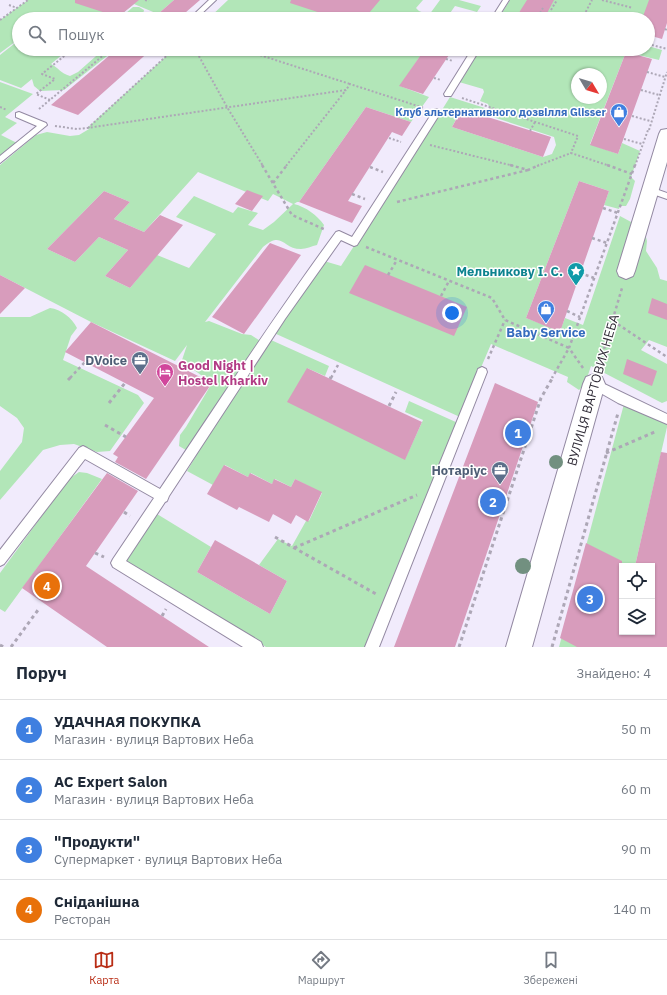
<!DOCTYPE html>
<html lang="uk">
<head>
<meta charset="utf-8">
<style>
	body { margin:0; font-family:"IBM Plex Sans",sans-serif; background:#f6f6f7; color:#1f2937 }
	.controls { position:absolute; right:12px; bottom:12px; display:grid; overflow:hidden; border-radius:0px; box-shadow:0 1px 3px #0004 }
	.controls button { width:36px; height:36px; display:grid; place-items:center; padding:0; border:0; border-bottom:1px solid #e0e1e3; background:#fff; color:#1f2937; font:20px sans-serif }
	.compass { position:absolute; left:571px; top:68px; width:36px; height:36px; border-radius:50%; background:#fff; box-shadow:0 1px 3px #0004; rotate:128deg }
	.you { position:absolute; left:452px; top:313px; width:14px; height:14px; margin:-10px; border:3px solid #fff; border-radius:50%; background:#1a73e8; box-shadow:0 0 0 6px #1a73e833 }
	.badge { display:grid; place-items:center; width:26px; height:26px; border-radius:50%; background:#b92d15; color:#fff; font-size:13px; font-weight:700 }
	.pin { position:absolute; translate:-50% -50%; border:2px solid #fff; box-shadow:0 1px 4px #0006 }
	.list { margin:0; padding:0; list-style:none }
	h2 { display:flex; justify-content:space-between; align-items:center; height:52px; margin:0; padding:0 16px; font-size:17px }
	h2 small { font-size:13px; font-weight:400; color:#747a83 }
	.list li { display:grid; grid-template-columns:26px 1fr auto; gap:12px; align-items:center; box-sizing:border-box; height:60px; padding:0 16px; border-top:1px solid #e0e1e3 }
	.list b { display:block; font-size:15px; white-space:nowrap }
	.list p { margin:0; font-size:13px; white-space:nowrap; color:#747a83 }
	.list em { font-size:13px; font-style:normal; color:#747a83 }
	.icon { flex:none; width:22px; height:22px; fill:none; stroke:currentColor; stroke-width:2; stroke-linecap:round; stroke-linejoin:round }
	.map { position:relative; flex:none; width:667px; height:647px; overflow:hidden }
	.search { position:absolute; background:#fff; box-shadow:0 1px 3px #0004; left:12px; right:12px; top:12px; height:44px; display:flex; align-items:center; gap:10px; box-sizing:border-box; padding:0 14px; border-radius:22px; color:#747a83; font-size:15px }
	.sheet { height:292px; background:#fff }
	nav { display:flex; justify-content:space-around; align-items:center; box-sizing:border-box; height:56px; border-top:1px solid #e0e1e3; background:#fff; font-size:11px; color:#747a83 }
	nav a { display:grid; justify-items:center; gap:2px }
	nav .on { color:#b92d15 }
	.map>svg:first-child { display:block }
	.green { fill:#b2e6b8; fill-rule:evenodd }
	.building { fill:#d89cbc }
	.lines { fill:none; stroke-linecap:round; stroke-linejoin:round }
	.service-casing { stroke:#9389a2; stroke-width:2 }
	.minor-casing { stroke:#9389a2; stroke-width:2 }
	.path-far2 { stroke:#ada7b6; stroke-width:2; stroke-dasharray:2 2; stroke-linecap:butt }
	.path-far1 { stroke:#ada7b6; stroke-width:2.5; stroke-dasharray:3 3; stroke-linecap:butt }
	.path { stroke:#ada7b6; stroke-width:3; stroke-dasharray:3.5 3.5; stroke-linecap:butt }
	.service { fill:#fff; fill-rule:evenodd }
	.minor { fill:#fff; fill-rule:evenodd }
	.tree { fill:#729080 }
	.labels { text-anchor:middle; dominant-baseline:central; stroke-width:3; stroke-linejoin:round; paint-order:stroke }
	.far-shop-label { font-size:11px; font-weight:bold; fill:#366cbe; stroke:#fff; text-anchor:end }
	.culture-label { font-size:13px; font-weight:bold; fill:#0d838f; stroke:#fff; text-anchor:end }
	.shop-label { font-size:13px; font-weight:bold; fill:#366cbe; stroke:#fff }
	.service-label { font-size:13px; font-weight:bold; fill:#4e5e75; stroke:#fff; text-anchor:end }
	.hotel-label { font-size:13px; font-weight:bold; fill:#b23c85; stroke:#fff; text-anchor:start }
	.street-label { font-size:13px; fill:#312d38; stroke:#fff }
</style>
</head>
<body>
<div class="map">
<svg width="667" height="647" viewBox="0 0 667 647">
	<rect width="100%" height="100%" fill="#f1ebfc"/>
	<path class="green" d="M 28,0 L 174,0 L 158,14 L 134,4 L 118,17 L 126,13 L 133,7 L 139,7 L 144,10 L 142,19 L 19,19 L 19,39 L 0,53 L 0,20 Z
		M 228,0 L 423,0 L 416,8 L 419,11 L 429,15 L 440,0 L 459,0 L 481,6 L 477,12 L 455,6 L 446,19 L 208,19 Z
		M 510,0 L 651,0 L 644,19 L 498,19 Z
		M 19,40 L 19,49 L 69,49 L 51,64 C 59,68 60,73 70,76 L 78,72 L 104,49 L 116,49 L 64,90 L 40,91 L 34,86 L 32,79 L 21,88 L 0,80 L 0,55 Z
		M 648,46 L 662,50 L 659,60 L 626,52 L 590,144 L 618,154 L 622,143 L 640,151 L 631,177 L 635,181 L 630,199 L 626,206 L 620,206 L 619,209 L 604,205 L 609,191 L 579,181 L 526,318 L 560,331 L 565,318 L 583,325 L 620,216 L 644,229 L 647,241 L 646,251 L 657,268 L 660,279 L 667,281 L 667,347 L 649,340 L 641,350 L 667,364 L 667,401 L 662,403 L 591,366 L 585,384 L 579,390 L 567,382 L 568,377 L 491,344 L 460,417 L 274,333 L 324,261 L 341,266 L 420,145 L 450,97 L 485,108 L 482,113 L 462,108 L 452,127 L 543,157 L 552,154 L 556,145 L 554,137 L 493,117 L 488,104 L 480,101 L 484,92 L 483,89 L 459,82 L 479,49 L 648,49 ZM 577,74 L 601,74 L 601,98 L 577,98 Z
		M 174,49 L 425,49 L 400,86 L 429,97 L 411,122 L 366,107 L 299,202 L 297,202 L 294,204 C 306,207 317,215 324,225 L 317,245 C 312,246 306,249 301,249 C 282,249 283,230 263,247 L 205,322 L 209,321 L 242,334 L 251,335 L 267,345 L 271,340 L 329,366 L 325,376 L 307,368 L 405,459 L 423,420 L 405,412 L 409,401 L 458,423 L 365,647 L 266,647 L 124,561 L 157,514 L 211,547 L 197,572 L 270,614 L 287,581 L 259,565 L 278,539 L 292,546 L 306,521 L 309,521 L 322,493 L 295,479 L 291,487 L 275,479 L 272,484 L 251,473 L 248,477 L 225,465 L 213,485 L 187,471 L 196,456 L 179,446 L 180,435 L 186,427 L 212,383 L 187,365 L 182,360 L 187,345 L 175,361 L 91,322 L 0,275 L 0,165 L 36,135 L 47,132 L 70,136 L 79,135 L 89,129 L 87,128 ZM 198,172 L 268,201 L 273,194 L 293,204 L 274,222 L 263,230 L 248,225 L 258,213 L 238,207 L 233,213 L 194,196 L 176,217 L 216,234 L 189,268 L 157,255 L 130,288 L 105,276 L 128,250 L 99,237 L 75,262 L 47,249 L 104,191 L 130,202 L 114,219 L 144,232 Z
		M 0,82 L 33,94 L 5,117 L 17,123 L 1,135 L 17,143 L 0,157 Z
		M 50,308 C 61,309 72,318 77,328 L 71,336 L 63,360 L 138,395 L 144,403 L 110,451 L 97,452 L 74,444 L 60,445 L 43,450 L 0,500 L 0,471 L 22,442 L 24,428 L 17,418 L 0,406 L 0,317 L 30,317 Z
		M 624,404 L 667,422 L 667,427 L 635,566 L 622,566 L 616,647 L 559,647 Z
		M 79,472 L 87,473 L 102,479 L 5,612 L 0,609 L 0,573 L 69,479 Z"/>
	<path class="building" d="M 75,0 L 139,0 L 118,17 L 75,3 Z
		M 174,0 L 200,0 L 178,19 L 158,14 Z
		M 291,0 L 380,0 L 364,19 L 339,19 L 290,3 Z
		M 527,0 L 554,0 L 544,19 L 515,19 Z
		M 649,0 L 667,0 L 667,23 L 662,39 L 648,35 L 648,19 L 642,19 Z
		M 117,49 L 152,49 L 78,115 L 51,105 Z
		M 425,49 L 453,49 L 423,94 L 399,86 Z
		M 626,52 L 652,59 L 618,154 L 590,145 Z
		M 366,107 L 411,122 L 402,136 L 392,132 L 348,201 L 362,206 L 352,223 L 299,202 Z
		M 462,109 L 551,137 L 543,157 L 452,127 Z
		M 579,181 L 609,191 L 560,332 L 526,318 Z
		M 247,190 L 263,196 L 252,211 L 235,204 Z
		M 104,191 L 130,202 L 114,219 L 144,232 L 160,215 L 183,225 L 130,288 L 105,276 L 128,250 L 99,237 L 75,262 L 47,249 Z
		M 270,243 L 301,255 L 244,334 L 212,317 Z
		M 365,265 L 467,307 L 454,336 L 349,293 Z
		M 0,275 L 25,288 L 0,314 Z
		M 652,298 L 667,304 L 667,320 L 648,313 Z
		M 91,322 L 212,383 L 146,479 L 115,462 L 118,457 L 113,454 L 154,398 L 65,352 Z
		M 627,359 L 657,371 L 652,386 L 623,374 Z
		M 307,368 L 422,422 L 405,460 L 287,402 Z
		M 495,383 L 538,402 L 455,647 L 394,647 Z
		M 661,452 L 667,453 L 667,647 L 577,647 L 560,638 L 586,543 L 622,561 L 622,632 L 652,632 L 652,566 L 635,566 Z
		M 224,465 L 248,477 L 250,473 L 272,484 L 274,479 L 291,487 L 295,479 L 322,492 L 308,522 L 296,515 L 291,524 L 273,514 L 269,522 L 239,507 L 237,510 L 207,494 Z
		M 107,473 L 138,491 L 86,566 L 209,647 L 107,647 L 22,588 Z
		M 215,540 L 287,581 L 270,614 L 197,572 Z"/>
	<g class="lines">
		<defs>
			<path id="service" d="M 209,0 L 216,0 L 196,19 L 189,19 Z
				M 503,0 L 509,0 L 497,19 L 491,19 Z
				M 151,16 L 156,19 L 148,19 L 149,17 Z
				M 472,49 L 480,49 L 451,96 L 445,96 L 444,94 Z
				M 437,109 L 441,112 L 357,245 L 354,246 L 341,240 L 285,319 L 169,496 L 167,501 L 165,502 L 126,561 L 261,642 L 263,647 L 243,647 L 113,567 L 111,563 L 113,559 L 154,498 L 85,459 L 4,564 L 0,566 L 0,550 L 79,448 L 83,446 L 87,448 L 160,489 C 218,403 274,316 336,232 L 339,231 L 352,237 L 434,110 Z
				M 19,112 L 46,123 L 47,125 L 0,163 L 0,156 L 37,126 L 16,117 L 16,113 Z
				M 650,187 L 667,193 L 667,199 L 647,192 L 646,190 L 647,188 Z
				M 482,367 L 486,369 L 487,372 L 379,647 L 365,647 L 477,372 L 478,369 Z
				M 594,379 L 667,414 L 667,424 L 618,403 L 590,387 L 589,384 L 590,381 Z"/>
			<path id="minor" d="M 667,129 L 667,162 L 635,271 L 633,276 L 626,279 L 619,276 L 617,271 L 659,134 L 661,130 Z
				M 594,374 L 602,377 L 605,384 L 532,647 L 506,647 L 583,384 L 586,377 Z"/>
		</defs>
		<use href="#service" class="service-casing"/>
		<use href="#minor" class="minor-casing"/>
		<path class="path-far2" d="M 145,0 L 149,1
			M 602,0 L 633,8
			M 9,5 L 17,8
			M 551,10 L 557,0
			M 540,13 L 543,8
			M 582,19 L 592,0
			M 0,20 L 28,0
			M 665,29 L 667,30
			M 648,44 L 667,49
			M 195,49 L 227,107 L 263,166
			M 241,49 L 350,84
			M 446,59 L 453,61
			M 647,72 L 665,77
			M 434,78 L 441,80
			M 641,90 L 659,95
			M 462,98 L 578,136 L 571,153 L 610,166
			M 50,100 L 36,94 L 55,79 L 42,74 L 73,49
			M 0,107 L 7,110
			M 39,109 L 111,49
			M 485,116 L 491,107
			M 632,116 L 650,121
			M 55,126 L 77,129 L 87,128 L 346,90 L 350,84 L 424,108
			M 88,128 L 174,49
			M 649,130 L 667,72
			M 530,131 L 535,122
			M 389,138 L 401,142
			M 624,139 L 642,144
			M 430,145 L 514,166
			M 286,166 L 346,90
			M 537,166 L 571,153
			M 635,166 L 648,130"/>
		<path class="path-far1" d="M 262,165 L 292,215 L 326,230
			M 510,165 L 528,170 L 539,165
			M 607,165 L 632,174
			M 370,167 L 383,172
			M 273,183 L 287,165
			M 352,194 L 365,199
			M 397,202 L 528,170
			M 603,208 L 618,213
			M 592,238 L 607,243
			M 366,247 L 492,298 L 505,320 L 569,348 L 552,378
			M 580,273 L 594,278
			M 388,275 L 397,260
			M 441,296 L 449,281
			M 567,311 L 580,317
			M 613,321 L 667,357
			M 488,359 L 505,320
			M 599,366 L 622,288
			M 583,368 L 569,348 L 635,165
			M 70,378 L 85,362
			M 331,378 L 338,365"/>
		<path class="path" d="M 330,379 L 331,377
			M 68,380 L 71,377
			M 109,403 L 125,383
			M 389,406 L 396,392
			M 105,425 L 126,437
			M 606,453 L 657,431
			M 124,512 L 130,516
			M 275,537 L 376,594
			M 294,548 L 417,495
			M 95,553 L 104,557
			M 162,616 L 166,609
			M 0,645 L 4,647
			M 11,647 L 38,610
			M 459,647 L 541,398 L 553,377
			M 552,647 L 618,413"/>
		<use href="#service" class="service"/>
		<use href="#minor" class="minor"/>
	</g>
	<g class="tree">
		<circle cx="556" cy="462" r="7"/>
		<circle cx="523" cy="566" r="8"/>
	</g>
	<defs>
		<symbol id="shop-pin" viewBox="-11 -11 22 30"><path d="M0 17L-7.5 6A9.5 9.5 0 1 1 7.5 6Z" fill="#3f7fe0" stroke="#fff"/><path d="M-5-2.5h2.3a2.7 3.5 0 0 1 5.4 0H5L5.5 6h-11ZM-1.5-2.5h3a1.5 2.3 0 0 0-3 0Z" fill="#fff"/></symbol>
		<symbol id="sight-pin" viewBox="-11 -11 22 30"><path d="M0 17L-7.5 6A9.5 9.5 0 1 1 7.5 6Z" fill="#0f9aa8" stroke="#fff"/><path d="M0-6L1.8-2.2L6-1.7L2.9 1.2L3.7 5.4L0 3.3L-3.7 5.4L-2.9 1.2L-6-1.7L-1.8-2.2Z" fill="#fff"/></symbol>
		<symbol id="office-pin" viewBox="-11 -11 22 30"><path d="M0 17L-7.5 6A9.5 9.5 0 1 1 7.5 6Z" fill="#5c6f8a" stroke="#fff"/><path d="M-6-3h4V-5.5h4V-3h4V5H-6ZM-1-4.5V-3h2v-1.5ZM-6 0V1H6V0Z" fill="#fff"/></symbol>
		<symbol id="hotel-pin" viewBox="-11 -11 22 30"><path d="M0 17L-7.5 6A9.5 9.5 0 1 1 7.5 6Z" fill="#d1479c" stroke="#fff"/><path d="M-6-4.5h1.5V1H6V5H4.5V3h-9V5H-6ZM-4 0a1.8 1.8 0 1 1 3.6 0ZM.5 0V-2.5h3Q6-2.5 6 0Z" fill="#fff"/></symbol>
	</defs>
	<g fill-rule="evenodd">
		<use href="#shop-pin" x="609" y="102" width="20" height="27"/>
		<use href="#sight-pin" x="566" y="261" width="20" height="27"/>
		<use href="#shop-pin" x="536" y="299" width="20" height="27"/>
		<use href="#office-pin" x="130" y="350" width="20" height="27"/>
		<use href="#hotel-pin" x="155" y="362" width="20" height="27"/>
		<use href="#office-pin" x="490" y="460" width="20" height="27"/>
	</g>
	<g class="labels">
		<g class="far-shop-label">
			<text x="606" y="112">Клуб альтернативного дозвілля Glisser</text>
		</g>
		<g class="culture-label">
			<text x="563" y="271">Мельникову І. С.</text>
		</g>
		<g class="shop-label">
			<text x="546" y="332">Baby Service</text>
		</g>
		<g class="service-label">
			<text x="127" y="360">DVoice</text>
			<text x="487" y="470">Нотаріус</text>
		</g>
		<g class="hotel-label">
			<text x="178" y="365">Good Night |<tspan x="178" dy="15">Hostel Kharkiv</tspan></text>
		</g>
		<g class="street-label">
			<text transform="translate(593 390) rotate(-74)">ВУЛИЦЯ ВАРТОВИХ НЕБА</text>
		</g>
	</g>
</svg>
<div class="controls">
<button><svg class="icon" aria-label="locate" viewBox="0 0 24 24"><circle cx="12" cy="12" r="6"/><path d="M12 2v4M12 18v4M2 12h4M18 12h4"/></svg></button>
<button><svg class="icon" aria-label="layers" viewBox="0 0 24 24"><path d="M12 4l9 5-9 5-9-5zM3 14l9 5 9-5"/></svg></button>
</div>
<svg class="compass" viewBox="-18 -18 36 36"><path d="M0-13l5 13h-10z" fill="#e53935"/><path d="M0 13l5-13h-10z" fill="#747a83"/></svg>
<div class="you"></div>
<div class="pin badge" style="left:518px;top:433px;background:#3f7fe0">1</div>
<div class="pin badge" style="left:493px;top:502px;background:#3f7fe0">2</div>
<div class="pin badge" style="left:590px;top:599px;background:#3f7fe0">3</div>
<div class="pin badge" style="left:47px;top:586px;background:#e8710a">4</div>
<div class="search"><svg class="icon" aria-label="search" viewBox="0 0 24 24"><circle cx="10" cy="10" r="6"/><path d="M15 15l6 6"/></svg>Пошук</div>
</div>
<section class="sheet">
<h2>Поруч<small>Знайдено: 4</small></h2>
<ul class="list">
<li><span class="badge" style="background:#3f7fe0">1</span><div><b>УДАЧНАЯ ПОКУПКА</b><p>Магазин · вулиця Вартових Неба</p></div><em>50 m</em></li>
<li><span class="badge" style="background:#3f7fe0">2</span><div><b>AC Expert Salon</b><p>Магазин · вулиця Вартових Неба</p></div><em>60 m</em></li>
<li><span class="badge" style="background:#3f7fe0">3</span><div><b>&quot;Продукти&quot;</b><p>Супермаркет · вулиця Вартових Неба</p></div><em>90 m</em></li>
<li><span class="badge" style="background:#e8710a">4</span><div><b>Сніданішна</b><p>Ресторан</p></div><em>140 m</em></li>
</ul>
</section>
<nav>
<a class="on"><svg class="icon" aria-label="map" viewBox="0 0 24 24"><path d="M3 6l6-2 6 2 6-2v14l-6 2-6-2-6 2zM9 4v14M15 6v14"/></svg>Карта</a>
<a><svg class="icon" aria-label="directions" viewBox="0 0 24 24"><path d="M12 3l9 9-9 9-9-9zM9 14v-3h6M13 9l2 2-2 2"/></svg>Маршрут</a>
<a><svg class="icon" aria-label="saved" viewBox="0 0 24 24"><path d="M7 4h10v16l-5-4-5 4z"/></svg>Збережені</a>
</nav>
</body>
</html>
